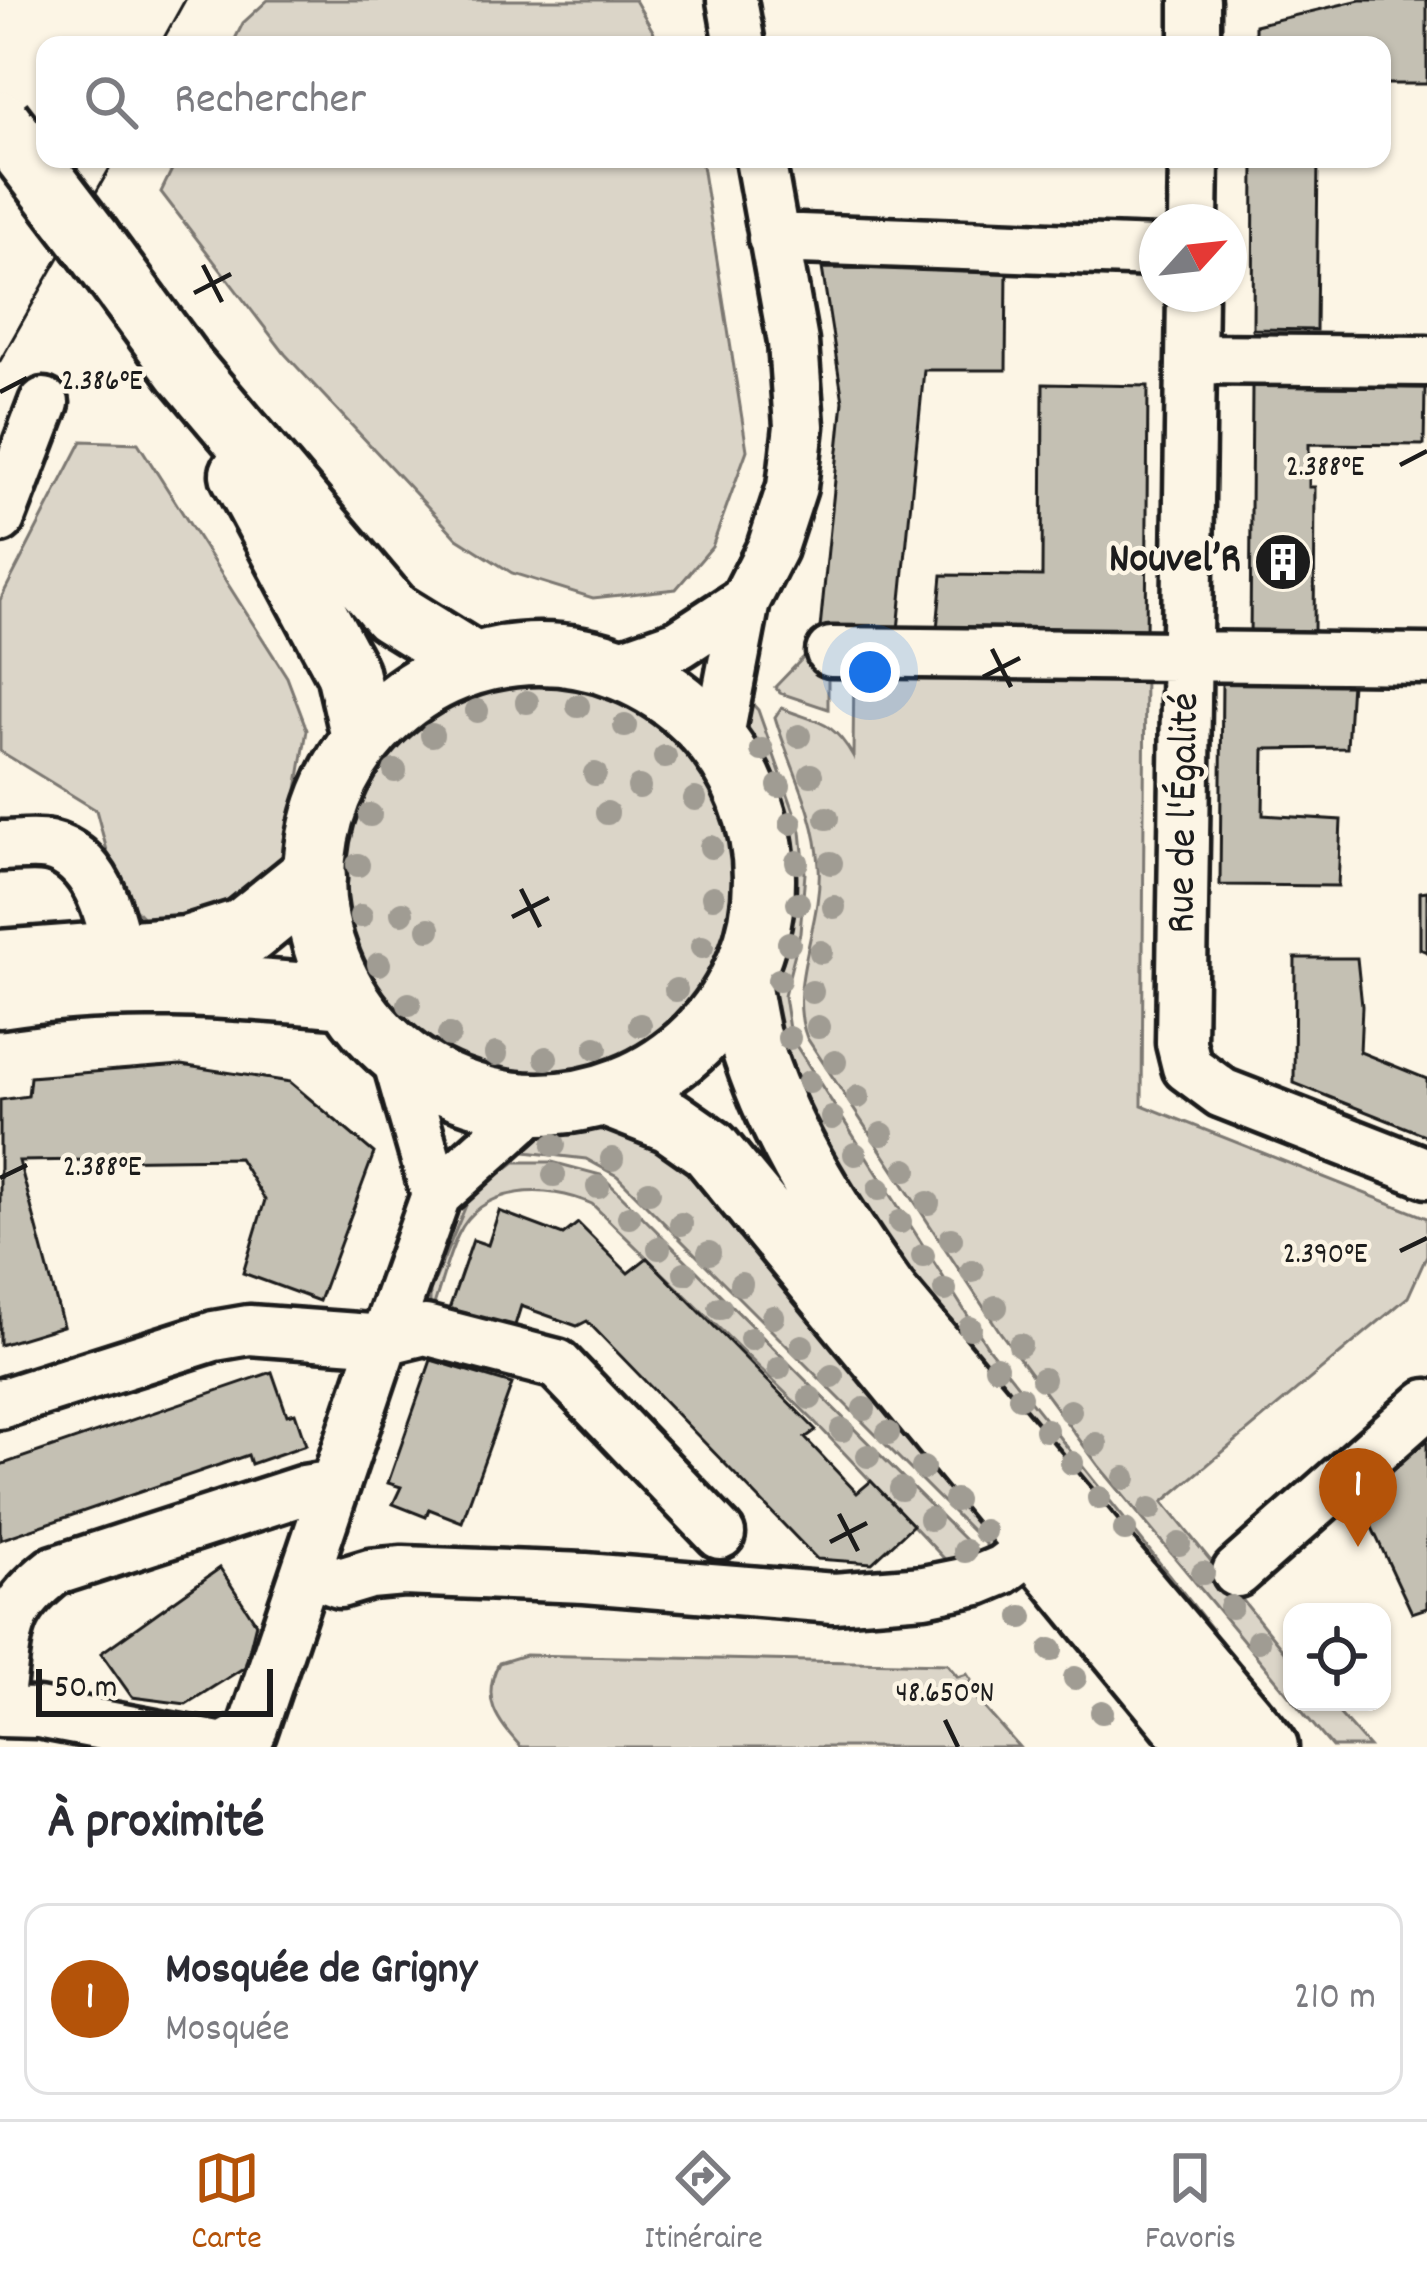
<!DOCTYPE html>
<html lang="fr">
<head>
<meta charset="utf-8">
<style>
	body { margin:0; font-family:Dekko,sans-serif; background:#f2f2f3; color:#2b2b33 }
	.controls { position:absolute; right:36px; bottom:36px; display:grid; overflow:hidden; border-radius:24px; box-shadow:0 3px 9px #0004 }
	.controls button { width:108px; height:108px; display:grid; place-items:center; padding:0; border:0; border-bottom:3px solid #e1e1e2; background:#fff; color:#2b2b33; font:60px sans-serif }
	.compass { position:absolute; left:1139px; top:204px; width:108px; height:108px; border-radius:50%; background:#fff; box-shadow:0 3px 9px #0004; rotate:63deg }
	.scale { position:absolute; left:36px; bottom:30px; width:237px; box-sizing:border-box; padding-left:12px; border:6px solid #1c1c1c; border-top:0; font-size:33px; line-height:42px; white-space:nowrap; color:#1c1c1c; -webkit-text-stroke:9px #fcf5e5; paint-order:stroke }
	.you { position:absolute; left:870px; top:672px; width:42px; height:42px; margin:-30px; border:9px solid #fff; border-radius:50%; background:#1a73e8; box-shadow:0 0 0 18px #1a73e833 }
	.badge { display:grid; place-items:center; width:78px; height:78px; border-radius:50%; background:#b45309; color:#fff; font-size:39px; font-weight:700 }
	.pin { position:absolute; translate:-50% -99px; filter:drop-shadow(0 3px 6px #0008) }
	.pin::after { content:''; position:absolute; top:63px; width:42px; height:36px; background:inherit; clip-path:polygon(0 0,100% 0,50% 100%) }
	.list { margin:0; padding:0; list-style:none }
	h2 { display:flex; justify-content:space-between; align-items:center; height:156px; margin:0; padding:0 48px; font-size:51px }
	h2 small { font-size:39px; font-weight:400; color:#7c7c81 }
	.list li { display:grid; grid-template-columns:78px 1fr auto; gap:36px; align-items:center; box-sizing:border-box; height:192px; margin:0 24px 24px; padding:0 24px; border:3px solid #e1e1e2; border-radius:24px }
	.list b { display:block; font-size:45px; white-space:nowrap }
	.list p { margin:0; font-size:39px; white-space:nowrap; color:#7c7c81 }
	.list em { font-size:39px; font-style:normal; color:#7c7c81 }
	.icon { flex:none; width:66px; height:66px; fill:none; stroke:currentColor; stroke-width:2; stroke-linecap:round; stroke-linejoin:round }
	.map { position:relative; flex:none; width:1427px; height:1747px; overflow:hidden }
	.search { position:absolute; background:#fff; box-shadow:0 3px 9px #0004; left:36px; right:36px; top:36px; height:132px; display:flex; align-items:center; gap:30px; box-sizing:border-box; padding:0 42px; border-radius:24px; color:#7c7c81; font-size:45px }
	.sheet { height:372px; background:#fff }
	nav { display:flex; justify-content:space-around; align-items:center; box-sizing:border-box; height:168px; border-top:3px solid #e1e1e2; background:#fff; font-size:33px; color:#7c7c81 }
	nav a { display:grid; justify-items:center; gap:6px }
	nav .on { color:#b45309 }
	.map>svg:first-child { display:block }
	.green { fill:#dbd5c8; stroke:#7c7872; stroke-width:3 }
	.building { fill:#c4c0b3; stroke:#1c1c1c; stroke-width:3 }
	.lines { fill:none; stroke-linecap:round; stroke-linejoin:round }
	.minor-casing { stroke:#1c1c1c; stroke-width:57 }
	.major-casing { stroke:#1c1c1c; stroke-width:69 }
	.highway-casing { stroke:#1c1c1c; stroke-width:75 }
	.minor { stroke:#fcf5e5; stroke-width:48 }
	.major { stroke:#fcf5e5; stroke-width:60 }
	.highway { stroke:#fcf5e5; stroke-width:66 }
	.tram { stroke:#1c1c1c; stroke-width:3 }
	.major-bridge-casing { stroke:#1c1c1c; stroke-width:69; stroke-linecap:butt }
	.major-bridge { stroke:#fcf5e5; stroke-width:60 }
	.tree { fill:#a09c93 }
	.ticks { fill:none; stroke:#1c1c1c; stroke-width:4.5 }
	.labels { text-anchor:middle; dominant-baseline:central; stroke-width:9; stroke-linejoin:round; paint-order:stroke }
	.poi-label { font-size:42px; font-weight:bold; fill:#1c1c1c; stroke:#fcf5e5; text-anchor:end }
	.street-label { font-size:42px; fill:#1c1c1c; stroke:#fcf5e5 }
	.ticks-label { font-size:30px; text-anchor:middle; fill:#1c1c1c; stroke:#fcf5e5; stroke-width:9; stroke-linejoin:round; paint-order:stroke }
</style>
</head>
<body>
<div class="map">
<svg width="1427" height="1747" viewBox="0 0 1427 1747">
	<rect width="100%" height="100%" fill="#fcf5e5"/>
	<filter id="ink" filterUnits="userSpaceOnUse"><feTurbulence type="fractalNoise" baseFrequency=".00833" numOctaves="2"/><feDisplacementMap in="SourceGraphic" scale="24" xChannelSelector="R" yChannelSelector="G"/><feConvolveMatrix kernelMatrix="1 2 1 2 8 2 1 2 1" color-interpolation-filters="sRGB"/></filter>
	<g filter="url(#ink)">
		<path class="green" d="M 268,0 L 635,0 L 661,45 L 232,45 L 243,23 Z
			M 177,159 L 701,159 L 747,450 L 712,547 L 676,589 L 593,598 L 512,573 L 457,538 L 285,354 L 161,192 Z
			M 82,441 L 138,443 L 287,677 L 307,730 L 284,867 L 228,916 L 149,924 L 118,891 L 96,810 L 0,751 L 0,600 Z
			M 803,658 L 828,663 L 828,709 L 780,693 L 775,687 Z
			M 854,663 L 1145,665 L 1142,1105 L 1427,1218 L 1427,1255 L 1408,1297 L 1163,1502 L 1292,1661 L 1292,1699 L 1098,1465 L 1000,1332 L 807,1038 C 786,986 823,924 819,866 C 816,811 790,768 775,717 L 781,708 C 817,723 832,719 853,756 Z
			M329 879a206 206 0 1 1 412 0a206 206 0 1 1-412 0Z
			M 748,699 L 758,710 L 801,831 L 805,873 L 800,933 L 784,996 L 790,1036 L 989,1349 L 1213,1630 L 1199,1643 L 920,1310 L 807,1131 L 766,1002 L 786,907 L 782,833 L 766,782 L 748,746 L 741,712 Z
			M 606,1126 L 672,1148 L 994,1535 L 990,1549 L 617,1176 L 586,1159 L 517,1151 C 539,1129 577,1127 606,1126 Z
			M 515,1162 L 552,1162 L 601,1175 L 988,1563 L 957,1572 L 813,1420 L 592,1204 C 548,1184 482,1184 458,1235 C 446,1260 440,1290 430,1316 L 430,1292 L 467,1203 L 477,1191 Z
			M 525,1655 L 947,1664 L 958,1677 L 967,1674 L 971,1680 L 967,1688 L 1019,1747 L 521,1747 C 497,1720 480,1699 499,1663 Z
			M 1294,1702 L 1329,1702 L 1369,1747 L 1332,1747 Z"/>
		<path class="building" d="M 1360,0 L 1427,0 L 1427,84 L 1382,84 L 1382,45 L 1255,45 L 1255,25 Z
			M 1254,159 L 1318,159 L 1316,330 L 1253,329 Z
			M 822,268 L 1007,269 L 1006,370 L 924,370 L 897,640 L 819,638 L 843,401 Z
			M 1043,384 L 1148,386 L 1146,642 L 936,640 L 942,575 L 1042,576 Z
			M 1252,386 L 1425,388 L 1424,445 L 1309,444 L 1309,487 L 1315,487 L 1314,637 L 1250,643 Z
			M 1222,681 L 1351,682 L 1347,748 L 1264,749 L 1263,815 L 1341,820 L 1338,886 L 1220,885 Z
			M 1427,891 L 1427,952 L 1420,949 L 1420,892 Z
			M 1295,958 L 1357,958 L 1362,1006 L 1360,1052 L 1427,1079 L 1427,1136 L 1294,1083 Z
			M 181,1065 L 290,1082 L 374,1153 L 319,1301 L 243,1273 L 265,1200 L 239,1158 L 19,1161 L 63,1326 L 0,1345 L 0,1100 L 28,1096 L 30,1077 Z
			M 499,1211 L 563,1235 L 578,1223 L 628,1273 L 647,1258 L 816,1430 L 805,1438 L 857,1493 L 871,1481 L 913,1525 L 872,1563 L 817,1559 L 587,1321 L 577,1326 L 521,1306 L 512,1335 L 448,1312 L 473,1240 L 488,1245 Z
			M 431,1360 L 512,1384 L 462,1522 L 429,1509 L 426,1517 L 393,1504 L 401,1487 L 388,1483 Z
			M 272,1372 L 287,1415 L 295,1413 L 306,1445 L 251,1464 L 248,1455 L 0,1540 L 0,1465 Z
			M 1427,1431 L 1427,1608 L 1412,1613 L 1368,1519 L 1358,1523 L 1343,1502 Z
			M 220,1568 L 256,1623 L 245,1667 L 186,1704 L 132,1697 L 101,1653 Z"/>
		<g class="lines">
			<defs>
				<path id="minor" d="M 732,0 L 740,45
					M 1195,45 L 1195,0
					M 1193,222 L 1194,159
					M 773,238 L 1157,252
					M 1192,294 L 1181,1043 L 1187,1067 L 1222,1093 L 1427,1173
					M 1192,359 L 1427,361
					M 0,518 L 44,403
					M 831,652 L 1427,659
					M 616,666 L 679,644 L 745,601
					M 718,741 L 745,601 L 772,548 L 792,487 L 799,426 L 793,342 L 760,159
					M 0,846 C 15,846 34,843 49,846 C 96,857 110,912 118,953
					M 396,1055 L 436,1195
					M 0,1404 L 214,1336 L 249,1330 L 384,1340 L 436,1195 L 536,1105
					M 306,1571 L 384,1340 L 425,1330 L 557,1364 L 720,1534
					M 1237,1572 L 1427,1404
					M 0,1688 C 8,1629 4,1610 54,1571 L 304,1490 L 335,1485
					M 0,1712 L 38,1713 L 219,1747
					M 225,1747 L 251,1733 L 306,1571 L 340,1583 L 370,1574 L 403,1571 L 585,1578 L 834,1598 L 924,1591 L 978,1580 L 1002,1570 L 1034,1546"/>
				<path id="major" d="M 91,241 L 185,369 L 391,612 L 472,662
					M 241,474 L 347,672 L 362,737
					M314 879a225 225 0 1 1 450 0a225 225 0 1 1-450 0Z
					M 739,984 C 744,1008 747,1034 755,1057 C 784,1143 835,1221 887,1294 L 1267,1747
					M 0,997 C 112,978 233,987 346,997
					M 606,1096 L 670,1121 L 710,1149 L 1202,1747"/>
				<path id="highway" d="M 0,964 L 187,950 L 245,932 L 312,878"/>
			</defs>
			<use href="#minor" class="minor-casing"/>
			<use href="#major" class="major-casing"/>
			<use href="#highway" class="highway-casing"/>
			<use href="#minor" class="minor"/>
			<use href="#major" class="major"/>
			<use href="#highway" class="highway"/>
			<path class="tram" d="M 160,45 L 185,0
				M 0,361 L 115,159"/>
			<defs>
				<path id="major-bridge" d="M 0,122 L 91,241"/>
			</defs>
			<use href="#major-bridge" class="major-bridge-casing"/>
			<use href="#major-bridge" class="major-bridge"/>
		</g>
		<g class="tree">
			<circle cx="527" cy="702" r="12"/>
			<circle cx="578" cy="706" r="12"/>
			<circle cx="477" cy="711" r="12"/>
			<circle cx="625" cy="726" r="12"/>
			<circle cx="432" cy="735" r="12"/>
			<circle cx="799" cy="736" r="12"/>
			<circle cx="762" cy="750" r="12"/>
			<circle cx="665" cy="757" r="12"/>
			<circle cx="395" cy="771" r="12"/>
			<circle cx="595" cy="774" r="12"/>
			<circle cx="811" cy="775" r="12"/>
			<circle cx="779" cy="786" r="12"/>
			<circle cx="639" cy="787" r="12"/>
			<circle cx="695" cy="799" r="12"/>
			<circle cx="607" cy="813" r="12"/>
			<circle cx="370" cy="815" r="12"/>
			<circle cx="827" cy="818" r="12"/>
			<circle cx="791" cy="823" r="12"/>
			<circle cx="711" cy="847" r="12"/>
			<circle cx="797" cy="862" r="12"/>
			<circle cx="831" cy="863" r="12"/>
			<circle cx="358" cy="865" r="12"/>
			<circle cx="713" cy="897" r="12"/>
			<circle cx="798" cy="903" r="12"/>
			<circle cx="834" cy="907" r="12"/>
			<circle cx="402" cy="913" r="12"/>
			<circle cx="361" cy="916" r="12"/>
			<circle cx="429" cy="929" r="12"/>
			<circle cx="789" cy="943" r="12"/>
			<circle cx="702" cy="947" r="12"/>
			<circle cx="821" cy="952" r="12"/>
			<circle cx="379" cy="964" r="12"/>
			<circle cx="779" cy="980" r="12"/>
			<circle cx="676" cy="990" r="12"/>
			<circle cx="812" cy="992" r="12"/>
			<circle cx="409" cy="1004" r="12"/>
			<circle cx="640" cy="1025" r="12"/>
			<circle cx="818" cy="1027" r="12"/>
			<circle cx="449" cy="1035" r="12"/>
			<circle cx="789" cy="1038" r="12"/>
			<circle cx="596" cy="1048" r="12"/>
			<circle cx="496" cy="1054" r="12"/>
			<circle cx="546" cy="1058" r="12"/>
			<circle cx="835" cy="1062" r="12"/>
			<circle cx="809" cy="1082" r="12"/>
			<circle cx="858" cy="1097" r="12"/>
			<circle cx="832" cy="1118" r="12"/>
			<circle cx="882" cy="1134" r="12"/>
			<circle cx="554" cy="1145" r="12"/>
			<circle cx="855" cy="1154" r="12"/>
			<circle cx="612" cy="1159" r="12"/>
			<circle cx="906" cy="1170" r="12"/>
			<circle cx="554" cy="1175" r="12"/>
			<circle cx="598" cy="1187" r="12"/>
			<circle cx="879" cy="1189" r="12"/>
			<circle cx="649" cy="1192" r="12"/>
			<circle cx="928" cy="1203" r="12"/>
			<circle cx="629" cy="1217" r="12"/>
			<circle cx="900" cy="1222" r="12"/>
			<circle cx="681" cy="1224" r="12"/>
			<circle cx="951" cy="1239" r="12"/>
			<circle cx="659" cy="1248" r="12"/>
			<circle cx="709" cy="1253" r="12"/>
			<circle cx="923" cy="1256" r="12"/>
			<circle cx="972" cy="1271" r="12"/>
			<circle cx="685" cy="1273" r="12"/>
			<circle cx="741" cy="1284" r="12"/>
			<circle cx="945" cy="1290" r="12"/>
			<circle cx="996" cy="1307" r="12"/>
			<circle cx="720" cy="1308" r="12"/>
			<circle cx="773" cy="1317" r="12"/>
			<circle cx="970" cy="1328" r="12"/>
			<circle cx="751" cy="1339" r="12"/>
			<circle cx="1020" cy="1345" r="12"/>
			<circle cx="802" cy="1346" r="12"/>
			<circle cx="996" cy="1367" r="12"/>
			<circle cx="779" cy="1368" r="12"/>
			<circle cx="832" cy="1376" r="12"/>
			<circle cx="1043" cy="1379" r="12"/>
			<circle cx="1020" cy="1397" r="12"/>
			<circle cx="810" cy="1398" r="12"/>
			<circle cx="864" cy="1409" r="12"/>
			<circle cx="1070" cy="1411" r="12"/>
			<circle cx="842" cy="1430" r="12"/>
			<circle cx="1046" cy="1430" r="12"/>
			<circle cx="888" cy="1433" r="12"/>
			<circle cx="1096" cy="1444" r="12"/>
			<circle cx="868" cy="1456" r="12"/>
			<circle cx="1072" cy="1463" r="12"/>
			<circle cx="923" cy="1468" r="12"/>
			<circle cx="1125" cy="1478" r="12"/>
			<circle cx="901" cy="1489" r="12"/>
			<circle cx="1099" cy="1498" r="12"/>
			<circle cx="955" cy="1500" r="12"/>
			<circle cx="1150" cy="1509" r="12"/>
			<circle cx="930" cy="1519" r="12"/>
			<circle cx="1125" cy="1530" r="12"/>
			<circle cx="984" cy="1531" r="12"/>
			<circle cx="1179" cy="1544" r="12"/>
			<circle cx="965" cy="1551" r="12"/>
			<circle cx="1203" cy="1573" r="12"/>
			<circle cx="1231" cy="1607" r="12"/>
			<circle cx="1022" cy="1617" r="12"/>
			<circle cx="1258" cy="1641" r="12"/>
			<circle cx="1051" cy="1650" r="12"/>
			<circle cx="1075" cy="1678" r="12"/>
			<circle cx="1102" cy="1712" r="12"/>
		</g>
	</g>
	<path class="ticks" d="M 203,265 L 222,302M 194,293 L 231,274M 0,392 L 27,378M 1400,465 L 1427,451M 992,649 L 1011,687M 983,677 L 1020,658M 521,889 L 540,927M 512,917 L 549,898M 0,1178 L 27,1165M 1400,1251 L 1427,1238M 839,1514 L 858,1551M 830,1542 L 867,1523M 945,1720 L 958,1747"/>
	<defs>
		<symbol id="building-disc" viewBox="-11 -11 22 22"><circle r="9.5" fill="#1c1c1c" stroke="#fcf5e5"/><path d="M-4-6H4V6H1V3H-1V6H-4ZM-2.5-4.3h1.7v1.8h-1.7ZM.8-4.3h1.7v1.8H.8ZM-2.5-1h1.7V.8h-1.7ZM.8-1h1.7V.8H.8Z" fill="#fff"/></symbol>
	</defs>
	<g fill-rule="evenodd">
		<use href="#building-disc" x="1250" y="529" width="66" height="66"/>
	</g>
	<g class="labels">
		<g class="poi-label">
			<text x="1241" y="562">Nouvel’R</text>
		</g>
		<g class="street-label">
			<text transform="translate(1186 813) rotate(-89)">Rue de l'Égalité</text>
		</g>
	</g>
	<g class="ticks-label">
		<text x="102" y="389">2.386°E</text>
		<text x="1325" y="475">2.388°E</text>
		<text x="102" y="1175">2.388°E</text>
		<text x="1325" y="1262">2.390°E</text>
		<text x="945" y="1701">48.650°N</text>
	</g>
</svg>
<div class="controls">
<button><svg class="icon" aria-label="locate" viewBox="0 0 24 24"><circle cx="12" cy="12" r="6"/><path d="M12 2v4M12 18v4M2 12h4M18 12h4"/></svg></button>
</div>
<svg class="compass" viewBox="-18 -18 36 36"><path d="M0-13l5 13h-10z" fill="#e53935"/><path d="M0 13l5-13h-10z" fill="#7c7c81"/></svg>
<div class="scale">50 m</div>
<div class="you"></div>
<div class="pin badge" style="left:1358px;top:1547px">1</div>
<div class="search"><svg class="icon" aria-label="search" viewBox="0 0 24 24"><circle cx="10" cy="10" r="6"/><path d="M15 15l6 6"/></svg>Rechercher</div>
</div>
<section class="sheet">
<h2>À proximité<small></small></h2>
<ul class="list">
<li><span class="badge">1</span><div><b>Mosquée de Grigny</b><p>Mosquée</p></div><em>210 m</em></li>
</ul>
</section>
<nav>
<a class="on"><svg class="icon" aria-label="map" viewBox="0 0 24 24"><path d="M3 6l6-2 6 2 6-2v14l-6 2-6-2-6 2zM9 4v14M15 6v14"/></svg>Carte</a>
<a><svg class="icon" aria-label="directions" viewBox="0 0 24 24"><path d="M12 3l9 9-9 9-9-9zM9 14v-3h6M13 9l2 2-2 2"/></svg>Itinéraire</a>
<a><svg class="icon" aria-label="saved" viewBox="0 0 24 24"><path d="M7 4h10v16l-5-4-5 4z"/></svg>Favoris</a>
</nav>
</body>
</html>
